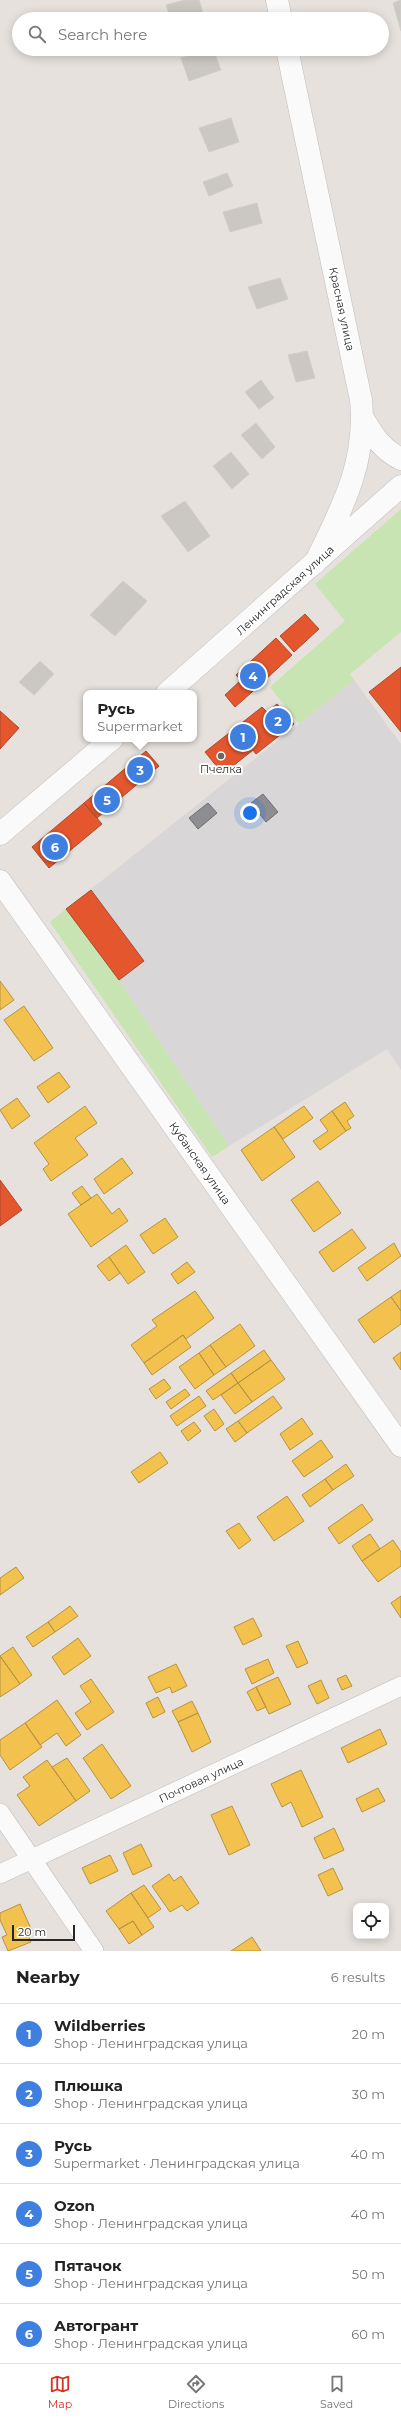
<!DOCTYPE html>
<html lang="en">
<head>
<meta charset="utf-8">
<style>
	body { margin:0; font-family:Montserrat,sans-serif; background:#f2f2f2; color:#222 }
	.controls { position:absolute; right:12px; bottom:12px; display:grid; overflow:hidden; border-radius:8px; box-shadow:0 2px 10px #0003 }
	.controls button { width:36px; height:36px; display:grid; place-items:center; padding:0; border:0; border-bottom:1px solid #e0e0e0; background:#fff; color:#222; font:20px sans-serif }
	.scale { position:absolute; left:12px; bottom:10px; width:63px; box-sizing:border-box; padding-left:4px; border:2px solid #272727; border-top:0; font-size:11px; line-height:14px; white-space:nowrap; color:#272727; -webkit-text-stroke:3px #fff; paint-order:stroke }
	.you { position:absolute; left:250px; top:813px; width:14px; height:14px; margin:-10px; border:3px solid #fff; border-radius:50%; background:#1a73e8; box-shadow:0 0 0 6px #1a73e833 }
	.badge { display:grid; place-items:center; width:26px; height:26px; border-radius:50%; background:#d93025; color:#fff; font-size:13px; font-weight:700 }
	.pin { position:absolute; translate:-50% -50%; border:2px solid #fff; box-shadow:0 1px 4px #0006 }
	.popup { position:absolute; left:83px; top:690px; width:114px; height:52px; box-sizing:border-box; display:grid; place-content:center; border-radius:8px; background:#fff; filter:drop-shadow(0 1px 3px #0005); font-size:13px; white-space:nowrap; color:#767676 }
	.popup b { font-size:15px; color:#222 }
	.popup::after { content:''; position:absolute; left:50%; top:100%; margin-left:-8px; border:8px solid transparent; border-top-color:#fff }
	.list { margin:0; padding:0; list-style:none }
	h2 { display:flex; justify-content:space-between; align-items:center; height:52px; margin:0; padding:0 16px; font-size:17px }
	h2 small { font-size:13px; font-weight:400; color:#767676 }
	.list li { display:grid; grid-template-columns:26px 1fr auto; gap:12px; align-items:center; box-sizing:border-box; height:60px; padding:0 16px; border-top:1px solid #e0e0e0 }
	.list b { display:block; font-size:15px; white-space:nowrap }
	.list p { margin:0; font-size:13px; white-space:nowrap; color:#767676 }
	.list em { font-size:13px; font-style:normal; color:#767676 }
	.icon { flex:none; width:22px; height:22px; fill:none; stroke:currentColor; stroke-width:2; stroke-linecap:round; stroke-linejoin:round }
	.map { position:relative; flex:none; width:401px; height:1951px; overflow:hidden }
	.search { position:absolute; background:#fff; box-shadow:0 2px 10px #0003; left:12px; right:12px; top:12px; height:44px; display:flex; align-items:center; gap:10px; box-sizing:border-box; padding:0 14px; border-radius:22px; color:#767676; font-size:15px }
	.sheet { height:412px; background:#fff }
	nav { display:flex; justify-content:space-around; align-items:center; box-sizing:border-box; height:56px; border-top:1px solid #e0e0e0; background:#fff; font-size:11px; color:#767676 }
	nav a { display:grid; justify-items:center; gap:2px }
	nav .on { color:#d93025 }
	.map>svg:first-child { display:block }
	.industrial { fill:#d9d6d8 }
	.green { fill:#c8e4b2 }
	.homes { fill:#f2c14e; stroke:#b59342 }
	.shops { fill:#e4572e; stroke:#ab492c }
	.industry { fill:#8d8d92; stroke:#6e6e72 }
	.building { fill:#cbc7c3; stroke:#d1cdc8 }
	.lines { fill:none; stroke-linecap:round; stroke-linejoin:round }
	.street-casing { stroke:#bfbdbe; stroke-width:20 }
	.secondary-casing { stroke:#bfbdbe; stroke-width:23 }
	.street { stroke:#fbfafa; stroke-width:19 }
	.secondary { stroke:#fbfafa; stroke-width:22 }
	.poi-dot { fill:#6a6866; stroke:#fff; stroke-width:1.5 }
	.labels { text-anchor:middle; dominant-baseline:central; stroke-width:4; stroke-linejoin:round; paint-order:stroke }
	.street-label { font-size:11px; fill:#272727; stroke:#fff }
	.poi-label { font-size:11px; fill:#272727; stroke:#fff }
</style>
</head>
<body>
<div class="map">
<svg width="401" height="1951" viewBox="0 0 401 1951">
	<rect width="100%" height="100%" fill="#e6e1dc"/>
	<path class="industrial" d="M 354,680 L 401,744 L 401,1070 L 387,1049 L 229,1146 L 119,980 L 66,909 Z"/>
	<path class="green" d="M 401,509 L 401,632 L 350,674 L 354,680 L 299,724 L 270,687 L 345,621 L 315,584 Z
		M 66,909 L 119,980 L 229,1146 L 212,1157 L 50,922 Z"/>
	<path class="homes" d="M 0,981 L 14,1000 L 0,1010 Z
		M 24,1006 L 53,1048 L 34,1061 L 4,1020 Z
		M 59,1072 L 70,1087 L 48,1103 L 37,1087 Z
		M 17,1098 L 30,1116 L 12,1129 L 0,1110 Z
		M 345,1102 L 354,1116 L 347,1121 L 351,1128 L 346,1131 L 332,1111 Z
		M 85,1106 L 97,1123 L 75,1138 L 88,1155 L 51,1181 L 43,1169 L 49,1164 L 34,1143 Z
		M 304,1106 L 313,1118 L 283,1139 L 274,1127 Z
		M 332,1111 L 346,1131 L 320,1150 L 313,1141 L 328,1131 L 320,1120 Z
		M 274,1127 L 295,1157 L 262,1181 L 241,1150 Z
		M 122,1158 L 133,1173 L 104,1194 L 94,1179 Z
		M 318,1181 L 341,1213 L 314,1232 L 291,1200 Z
		M 82,1186 L 91,1198 L 81,1205 L 72,1193 Z
		M 97,1194 L 112,1214 L 119,1208 L 128,1221 L 91,1247 L 68,1214 Z
		M 165,1218 L 178,1237 L 153,1254 L 140,1235 Z
		M 352,1229 L 366,1248 L 333,1272 L 319,1252 Z
		M 394,1243 L 401,1256 L 367,1281 L 358,1268 Z
		M 126,1245 L 145,1272 L 128,1284 L 109,1257 Z
		M 109,1257 L 120,1273 L 109,1281 L 97,1266 Z
		M 187,1262 L 195,1272 L 178,1284 L 171,1274 Z
		M 401,1290 L 401,1311 L 391,1297 Z
		M 195,1291 L 214,1318 L 186,1339 L 183,1335 L 144,1363 L 131,1345 L 157,1326 L 152,1320 Z
		M 391,1297 L 401,1311 L 401,1324 L 374,1343 L 358,1320 Z
		M 240,1324 L 255,1346 L 226,1367 L 210,1345 Z
		M 183,1335 L 191,1347 L 152,1375 L 144,1363 Z
		M 210,1345 L 226,1367 L 214,1375 L 199,1353 Z
		M 264,1350 L 271,1360 L 238,1383 L 231,1373 Z
		M 401,1352 L 401,1370 L 393,1358 Z
		M 199,1353 L 214,1375 L 195,1389 L 179,1367 Z
		M 271,1360 L 285,1379 L 252,1402 L 238,1383 Z
		M 231,1373 L 238,1383 L 213,1400 L 206,1391 Z
		M 164,1379 L 171,1388 L 156,1399 L 149,1389 Z
		M 238,1383 L 252,1402 L 235,1414 L 221,1395 Z
		M 185,1389 L 190,1395 L 171,1409 L 166,1402 Z
		M 199,1396 L 206,1406 L 177,1426 L 170,1416 Z
		M 273,1396 L 282,1408 L 247,1433 L 238,1421 Z
		M 214,1409 L 224,1424 L 215,1431 L 204,1416 Z
		M 302,1418 L 313,1434 L 290,1450 L 280,1434 Z
		M 238,1421 L 247,1433 L 235,1442 L 226,1429 Z
		M 194,1422 L 201,1431 L 188,1441 L 181,1431 Z
		M 321,1440 L 333,1457 L 304,1477 L 292,1461 Z
		M 160,1452 L 168,1463 L 139,1483 L 131,1472 Z
		M 346,1464 L 354,1476 L 333,1490 L 325,1479 Z
		M 325,1479 L 333,1490 L 310,1507 L 302,1495 Z
		M 287,1496 L 304,1521 L 274,1541 L 257,1517 Z
		M 362,1504 L 373,1520 L 339,1544 L 328,1528 Z
		M 239,1523 L 251,1540 L 239,1549 L 226,1531 Z
		M 370,1534 L 380,1549 L 362,1561 L 352,1546 Z
		M 393,1540 L 401,1552 L 401,1566 L 378,1582 L 362,1561 Z
		M 16,1567 L 24,1578 L 0,1595 L 0,1578 Z
		M 401,1596 L 401,1618 L 391,1603 Z
		M 70,1606 L 78,1616 L 55,1632 L 48,1622 Z
		M 253,1618 L 262,1636 L 243,1645 L 234,1627 Z
		M 48,1622 L 55,1632 L 33,1647 L 26,1637 Z
		M 78,1638 L 91,1656 L 64,1675 L 52,1657 Z
		M 298,1641 L 308,1663 L 297,1668 L 286,1646 Z
		M 13,1647 L 32,1675 L 20,1684 L 0,1656 Z
		M 0,1656 L 20,1684 L 0,1697 Z
		M 268,1659 L 274,1673 L 252,1684 L 245,1669 Z
		M 176,1664 L 187,1686 L 172,1693 L 170,1687 L 156,1693 L 148,1677 Z
		M 346,1675 L 352,1686 L 342,1690 L 337,1679 Z
		M 278,1677 L 291,1704 L 269,1714 L 256,1687 Z
		M 91,1679 L 114,1712 L 87,1730 L 75,1713 L 91,1702 L 80,1686 Z
		M 321,1680 L 329,1698 L 317,1704 L 308,1686 Z
		M 256,1687 L 266,1707 L 257,1711 L 247,1692 Z
		M 158,1697 L 165,1712 L 153,1718 L 146,1703 Z
		M 57,1700 L 81,1735 L 66,1746 L 57,1733 L 40,1745 L 25,1723 Z
		M 192,1701 L 198,1713 L 178,1722 L 172,1711 Z
		M 198,1713 L 211,1742 L 192,1752 L 178,1722 Z
		M 25,1723 L 42,1747 L 10,1770 L 0,1755 L 0,1740 Z
		M 380,1729 L 387,1744 L 348,1763 L 341,1748 Z
		M 102,1744 L 131,1786 L 111,1799 L 83,1758 Z
		M 67,1758 L 90,1791 L 76,1801 L 52,1767 Z
		M 47,1760 L 76,1801 L 39,1826 L 17,1795 L 30,1786 L 23,1777 Z
		M 301,1770 L 323,1817 L 302,1827 L 291,1802 L 282,1807 L 271,1784 Z
		M 378,1788 L 385,1801 L 362,1812 L 356,1799 Z
		M 232,1806 L 250,1845 L 229,1855 L 211,1815 Z
		M 334,1828 L 344,1850 L 324,1859 L 314,1838 Z
		M 141,1844 L 152,1866 L 133,1875 L 123,1853 Z
		M 110,1855 L 118,1871 L 90,1884 L 82,1868 Z
		M 333,1868 L 343,1889 L 328,1896 L 318,1875 Z
		M 169,1874 L 174,1881 L 181,1876 L 199,1903 L 187,1911 L 182,1905 L 170,1912 L 152,1886 Z
		M 144,1885 L 161,1909 L 148,1918 L 131,1893 Z
		M 131,1893 L 154,1927 L 142,1935 L 133,1921 L 119,1929 L 106,1911 Z
		M 20,1904 L 32,1931 L 27,1933 L 31,1942 L 8,1951 L 2,1937 L 7,1935 L 0,1920 L 0,1913 Z
		M 133,1921 L 142,1935 L 129,1944 L 119,1929 Z
		M 252,1937 L 261,1951 L 231,1951 Z"/>
	<path class="shops" d="M 305,614 L 319,629 L 294,652 L 280,636 Z
		M 276,638 L 292,655 L 252,692 L 236,675 Z
		M 401,667 L 401,732 L 369,692 Z
		M 241,680 L 252,692 L 235,707 L 225,695 Z
		M 277,704 L 294,724 L 256,754 L 253,750 L 223,774 L 205,752 L 262,707 L 267,712 Z
		M 0,711 L 19,728 L 0,749 Z
		M 146,751 L 159,766 L 97,818 L 84,803 Z
		M 84,803 L 102,824 L 49,868 L 32,847 Z
		M 91,890 L 144,961 L 119,980 L 66,909 Z
		M 0,1180 L 22,1210 L 0,1226 Z"/>
	<path class="industry" d="M 263,794 L 278,812 L 266,822 L 251,803 Z
		M 208,803 L 217,813 L 198,829 L 189,818 Z"/>
	<path class="building" d="M 185,0 L 199,0 L 205,19 L 171,19 L 166,5 Z
		M 401,0 L 401,31 L 393,3 Z
		M 213,49 L 221,70 L 189,81 L 181,58 Z
		M 231,118 L 239,142 L 209,152 L 199,128 Z
		M 227,173 L 233,186 L 209,196 L 203,182 Z
		M 257,203 L 262,223 L 230,232 L 223,212 Z
		M 280,278 L 288,299 L 257,309 L 248,287 Z
		M 307,351 L 315,378 L 296,382 L 288,355 Z
		M 261,380 L 274,398 L 259,409 L 245,392 Z
		M 256,423 L 275,447 L 262,459 L 241,435 Z
		M 231,452 L 249,474 L 232,489 L 213,466 Z
		M 185,501 L 210,536 L 188,552 L 161,516 Z
		M 123,581 L 147,601 L 115,636 L 90,615 Z
		M 40,661 L 54,674 L 34,695 L 19,682 Z"/>
	<g class="lines">
		<defs>
			<path id="street" d="M 0,1813 L 94,1951
				M 0,1874 L 401,1686"/>
			<path id="secondary" d="M 277,0 L 281,19
				M 287,49 L 361,400 C 367,463 342,508 315,563
				M 363,418 C 373,435 382,450 401,459
				M 167,693 L 401,486
				M 0,834 L 112,739
				M 0,881 L 401,1446"/>
		</defs>
		<use href="#street" class="street-casing"/>
		<use href="#secondary" class="secondary-casing"/>
		<use href="#street" class="street"/>
		<use href="#secondary" class="secondary"/>
	</g>
	<circle class="poi-dot" cx="221" cy="756" r="4"/>
	<g class="labels">
		<g class="street-label">
			<text transform="translate(342 309) rotate(78)">Красная улица</text>
			<text transform="translate(285 590) rotate(-42)">Ленинградская улица</text>
			<text transform="translate(200 1163) rotate(55)">Кубанская улица</text>
			<text transform="translate(201 1780) rotate(-25)">Почтовая улица</text>
		</g>
		<g class="poi-label">
			<text x="221" y="769">Пчелка</text>
		</g>
	</g>
</svg>
<div class="controls">
<button><svg class="icon" aria-label="locate" viewBox="0 0 24 24"><circle cx="12" cy="12" r="6"/><path d="M12 2v4M12 18v4M2 12h4M18 12h4"/></svg></button>
</div>
<div class="scale">20 m</div>
<div class="you"></div>
<div class="pin badge" style="left:243px;top:737px;background:#3f7fe0">1</div>
<div class="pin badge" style="left:278px;top:721px;background:#3f7fe0">2</div>
<div class="pin badge" style="left:140px;top:770px;background:#3f7fe0">3</div>
<div class="popup"><b>Русь</b>Supermarket</div>
<div class="pin badge" style="left:253px;top:676px;background:#3f7fe0">4</div>
<div class="pin badge" style="left:107px;top:800px;background:#3f7fe0">5</div>
<div class="pin badge" style="left:55px;top:847px;background:#3f7fe0">6</div>
<div class="search"><svg class="icon" aria-label="search" viewBox="0 0 24 24"><circle cx="10" cy="10" r="6"/><path d="M15 15l6 6"/></svg>Search here</div>
</div>
<section class="sheet">
<h2>Nearby<small>6 results</small></h2>
<ul class="list">
<li><span class="badge" style="background:#3f7fe0">1</span><div><b>Wildberries</b><p>Shop · Ленинградская улица</p></div><em>20 m</em></li>
<li><span class="badge" style="background:#3f7fe0">2</span><div><b>Плюшка</b><p>Shop · Ленинградская улица</p></div><em>30 m</em></li>
<li><span class="badge" style="background:#3f7fe0">3</span><div><b>Русь</b><p>Supermarket · Ленинградская улица</p></div><em>40 m</em></li>
<li><span class="badge" style="background:#3f7fe0">4</span><div><b>Ozon</b><p>Shop · Ленинградская улица</p></div><em>40 m</em></li>
<li><span class="badge" style="background:#3f7fe0">5</span><div><b>Пятачок</b><p>Shop · Ленинградская улица</p></div><em>50 m</em></li>
<li><span class="badge" style="background:#3f7fe0">6</span><div><b>Автогрант</b><p>Shop · Ленинградская улица</p></div><em>60 m</em></li>
</ul>
</section>
<nav>
<a class="on"><svg class="icon" aria-label="map" viewBox="0 0 24 24"><path d="M3 6l6-2 6 2 6-2v14l-6 2-6-2-6 2zM9 4v14M15 6v14"/></svg>Map</a>
<a><svg class="icon" aria-label="directions" viewBox="0 0 24 24"><path d="M12 3l9 9-9 9-9-9zM9 14v-3h6M13 9l2 2-2 2"/></svg>Directions</a>
<a><svg class="icon" aria-label="saved" viewBox="0 0 24 24"><path d="M7 4h10v16l-5-4-5 4z"/></svg>Saved</a>
</nav>
</body>
</html>
